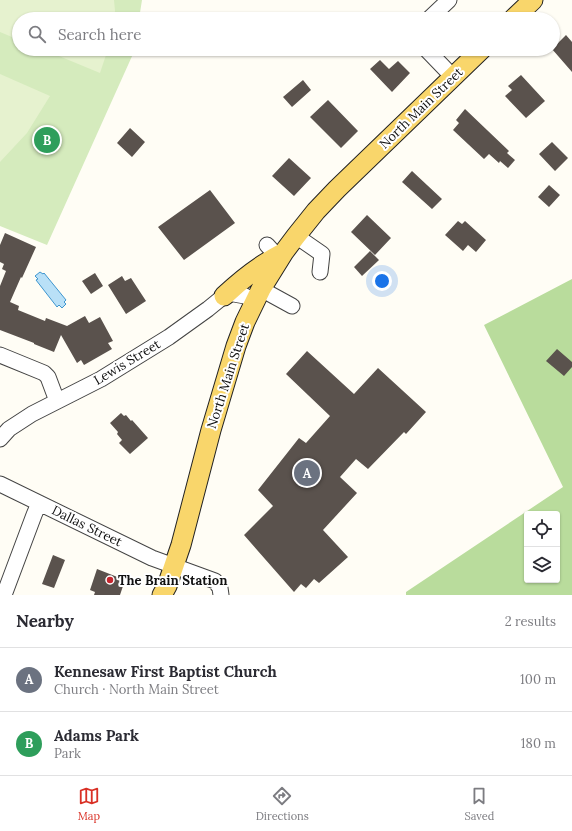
<!DOCTYPE html>
<html lang="en">
<head>
<meta charset="utf-8">
<style>
	body { margin:0; font-family:Lora,serif; background:#f7f7f7; color:#2b2b33 }
	.controls { position:absolute; right:12px; bottom:12px; display:grid; overflow:hidden; border-radius:4px; box-shadow:0 1px 3px #0004 }
	.controls button { width:36px; height:36px; display:grid; place-items:center; padding:0; border:0; border-bottom:1px solid #e1e1e2; background:#fff; color:#2b2b33; font:20px sans-serif }
	.you { position:absolute; left:382px; top:281px; width:14px; height:14px; margin:-10px; border:3px solid #fff; border-radius:50%; background:#1a73e8; box-shadow:0 0 0 6px #1a73e833 }
	.badge { display:grid; place-items:center; width:26px; height:26px; border-radius:50%; background:#d93025; color:#fff; font-size:13px; font-weight:700 }
	.pin { position:absolute; translate:-50% -50%; border:2px solid #fff; box-shadow:0 1px 4px #0006 }
	.list { margin:0; padding:0; list-style:none }
	h2 { display:flex; justify-content:space-between; align-items:center; height:52px; margin:0; padding:0 16px; font-size:17px }
	h2 small { font-size:13px; font-weight:400; color:#7c7c81 }
	.list li { display:grid; grid-template-columns:26px 1fr auto; gap:12px; align-items:center; box-sizing:border-box; height:64px; padding:0 16px; border-top:1px solid #e1e1e2 }
	.list b { display:block; font-size:15px; white-space:nowrap }
	.list p { margin:0; font-size:13px; white-space:nowrap; color:#7c7c81 }
	.list em { font-size:13px; font-style:normal; color:#7c7c81 }
	.icon { flex:none; width:22px; height:22px; fill:none; stroke:currentColor; stroke-width:2; stroke-linecap:round; stroke-linejoin:round }
	.map { position:relative; flex:none; width:572px; height:595px; overflow:hidden }
	.search { position:absolute; background:#fff; box-shadow:0 1px 3px #0004; left:12px; right:12px; top:12px; height:44px; display:flex; align-items:center; gap:10px; box-sizing:border-box; padding:0 14px; border-radius:22px; color:#7c7c81; font-size:15px }
	.sheet { height:180px; background:#fff }
	nav { display:flex; justify-content:space-around; align-items:center; box-sizing:border-box; height:56px; border-top:1px solid #e1e1e2; background:#fff; font-size:11px; color:#7c7c81 }
	nav a { display:grid; justify-items:center; gap:2px }
	nav .on { color:#d93025 }
	.map>svg:first-child { display:block }
	.green { fill:#d5ebbd }
	.forest { fill:#b9dc9c; fill-rule:evenodd }
	.pitch { fill:#e6f2cf }
	.water { fill:#b9e0f7; stroke:#3f96cf }
	.building { fill:#5a524d }
	.lines { fill:none; stroke-linecap:round; stroke-linejoin:round }
	.minor-casing { stroke:#444; stroke-width:17 }
	.major-casing { stroke:#222; stroke-width:21 }
	.minor { stroke:#fff; stroke-width:15 }
	.major { stroke:#f9d66b; stroke-width:19 }
	.poi-dot { fill:#c4262e; stroke:#fff; stroke-width:1.5 }
	.labels { text-anchor:middle; dominant-baseline:central; stroke-width:4; stroke-linejoin:round; paint-order:stroke }
	.street-label { font-size:13px; fill:#111; stroke:#fff }
	.poi-label { font-size:13px; font-weight:bold; fill:#111; stroke:#fff; text-anchor:start }
</style>
</head>
<body>
<div class="map">
<svg width="572" height="595" viewBox="0 0 572 595">
	<rect width="100%" height="100%" fill="#fffdf5"/>
	<path class="green" d="M 0,0 L 142,0 L 139,19 L 19,19 L 19,49 L 134,49 L 133,54 L 47,245 L 0,226 Z"/>
	<path class="forest" d="M 572,279 L 572,595 L 406,595 L 406,592 L 563,487 L 484,325 ZM 527,514 L 557,514 L 557,580 L 527,580 Z"/>
	<path class="pitch" d="M 0,0 L 114,0 L 115,11 L 114,19 L 19,19 L 19,40 L 0,32 Z
		M 42,49 L 108,49 L 100,73 Z
		M 0,74 L 50,96 L 27,133 L 0,162 Z"/>
	<path class="water" d="M 40,272 L 43,274 L 44,273 L 66,300 L 64,302 L 66,304 L 62,308 L 59,305 L 57,307 L 36,280 L 38,279 L 35,276 Z"/>
	<path class="building" d="M 566,35 L 572,42 L 572,72 L 552,49 L 553,49 L 553,48 Z
		M 380,60 L 389,69 L 398,61 L 410,73 L 392,92 L 370,69 Z
		M 521,75 L 545,101 L 526,118 L 505,96 L 512,90 L 508,86 Z
		M 303,80 L 311,90 L 292,107 L 283,97 Z
		M 328,100 L 358,131 L 341,148 L 310,117 Z
		M 465,109 L 509,151 L 507,153 L 515,160 L 508,168 L 500,161 L 499,163 L 489,154 L 484,159 L 453,130 L 459,123 L 456,120 Z
		M 130,128 L 145,142 L 132,157 L 117,143 Z
		M 552,142 L 568,158 L 555,171 L 539,154 Z
		M 289,158 L 311,178 L 294,196 L 272,176 Z
		M 412,171 L 442,199 L 432,209 L 402,182 Z
		M 549,185 L 560,195 L 549,207 L 538,197 Z
		M 210,190 L 235,223 L 184,260 L 158,227 Z
		M 367,215 L 391,238 L 375,255 L 351,232 Z
		M 458,221 L 462,224 L 465,221 L 486,240 L 476,252 L 468,245 L 463,251 L 445,235 Z
		M 5,233 L 36,247 L 22,278 L 21,277 L 10,302 L 19,306 L 18,310 L 45,321 L 46,318 L 67,326 L 85,316 L 89,323 L 100,317 L 113,341 L 108,343 L 112,349 L 84,365 L 81,360 L 77,363 L 61,335 L 54,352 L 34,344 L 34,343 L 0,330 L 0,286 L 6,271 L 2,269 L 4,264 L 0,262 L 0,245 Z
		M 370,251 L 379,260 L 362,276 L 354,267 Z
		M 95,273 L 103,286 L 91,294 L 82,281 Z
		M 122,276 L 125,281 L 131,278 L 146,301 L 126,314 L 108,285 Z
		M 557,349 L 572,362 L 572,367 L 564,376 L 546,361 Z
		M 307,351 L 354,394 L 378,368 L 426,412 L 406,434 L 404,432 L 368,469 L 356,459 L 340,477 L 357,493 L 323,530 L 348,557 L 319,583 L 314,579 L 306,588 L 301,584 L 294,592 L 244,535 L 273,506 L 258,490 L 299,438 L 306,443 L 330,416 L 286,374 Z
		M 121,413 L 124,416 L 126,415 L 131,421 L 132,420 L 148,438 L 130,454 L 119,443 L 122,440 L 117,434 L 118,432 L 110,423 Z
		M 53,555 L 65,560 L 54,588 L 42,584 Z
		M 97,569 L 125,580 L 120,595 L 94,595 L 95,592 L 90,590 Z"/>
	<g class="lines">
		<defs>
			<path id="minor" d="M 429,19 L 449,0
				M 426,49 L 453,77
				M 296,236 L 322,254 L 320,272
				M 267,245 L 277,256
				M 261,289 L 292,306
				M 0,355 L 44,373 L 48,377 L 57,401
				M 0,439 L 9,429 L 32,414 L 101,379 L 169,337 L 208,309 L 224,296 L 228,294 L 234,294 L 245,296 L 255,301
				M 0,484 L 152,558 L 215,581 L 220,588 L 221,595
				M 4,595 L 34,515 L 39,503"/>
			<path id="major" d="M 513,19 L 533,0
				M 224,296 C 242,279 260,265 281,254
				M 162,595 L 167,586 L 181,545 L 211,430 L 236,346 L 245,322 L 261,289 L 284,252 L 296,236 L 316,211 L 337,189 L 482,49"/>
		</defs>
		<use href="#minor" class="minor-casing"/>
		<use href="#major" class="major-casing"/>
		<use href="#minor" class="minor"/>
		<use href="#major" class="major"/>
	</g>
	<circle class="poi-dot" cx="110" cy="580" r="4"/>
	<g class="labels">
		<g class="street-label">
			<text transform="translate(421 108) rotate(-44)">North Main Street</text>
			<text transform="translate(127 362) rotate(-31)">Lewis Street</text>
			<text transform="translate(228 376) rotate(-72)">North Main Street</text>
			<text transform="translate(87 526) rotate(26)">Dallas Street</text>
		</g>
		<g class="poi-label">
			<text x="118" y="580">The Brain Station</text>
		</g>
	</g>
</svg>
<div class="controls">
<button><svg class="icon" aria-label="locate" viewBox="0 0 24 24"><circle cx="12" cy="12" r="6"/><path d="M12 2v4M12 18v4M2 12h4M18 12h4"/></svg></button>
<button><svg class="icon" aria-label="layers" viewBox="0 0 24 24"><path d="M12 4l9 5-9 5-9-5zM3 14l9 5 9-5"/></svg></button>
</div>
<div class="you"></div>
<div class="pin badge" style="left:307px;top:473px;background:#6b7280">A</div>
<div class="pin badge" style="left:47px;top:140px;background:#2e9e5b">B</div>
<div class="search"><svg class="icon" aria-label="search" viewBox="0 0 24 24"><circle cx="10" cy="10" r="6"/><path d="M15 15l6 6"/></svg>Search here</div>
</div>
<section class="sheet">
<h2>Nearby<small>2 results</small></h2>
<ul class="list">
<li><span class="badge" style="background:#6b7280">A</span><div><b>Kennesaw First Baptist Church</b><p>Church · North Main Street</p></div><em>100 m</em></li>
<li><span class="badge" style="background:#2e9e5b">B</span><div><b>Adams Park</b><p>Park</p></div><em>180 m</em></li>
</ul>
</section>
<nav>
<a class="on"><svg class="icon" aria-label="map" viewBox="0 0 24 24"><path d="M3 6l6-2 6 2 6-2v14l-6 2-6-2-6 2zM9 4v14M15 6v14"/></svg>Map</a>
<a><svg class="icon" aria-label="directions" viewBox="0 0 24 24"><path d="M12 3l9 9-9 9-9-9zM9 14v-3h6M13 9l2 2-2 2"/></svg>Directions</a>
<a><svg class="icon" aria-label="saved" viewBox="0 0 24 24"><path d="M7 4h10v16l-5-4-5 4z"/></svg>Saved</a>
</nav>
</body>
</html>
